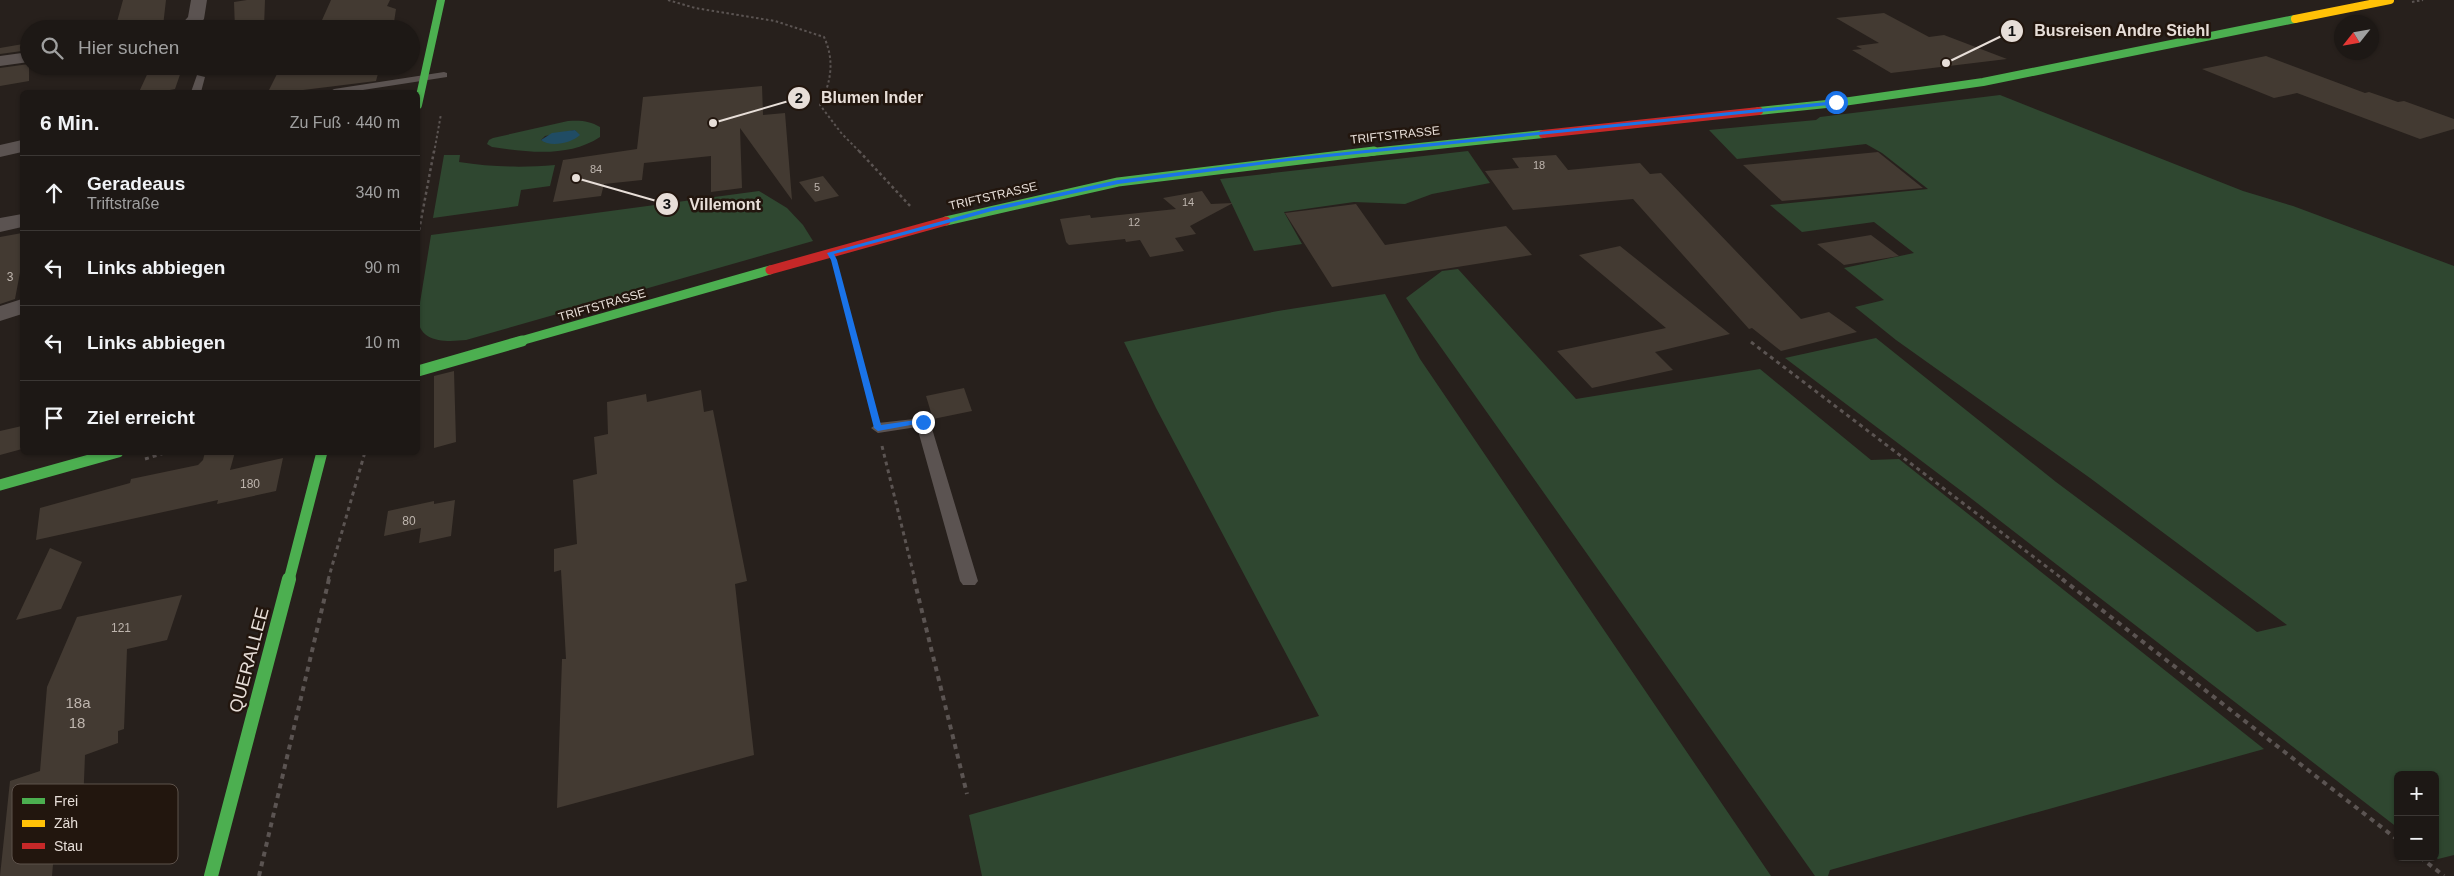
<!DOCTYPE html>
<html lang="de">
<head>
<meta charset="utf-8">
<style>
	body { margin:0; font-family:Arial,sans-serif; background:#25211e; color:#f1f3f6 }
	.controls { position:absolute; right:15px; bottom:15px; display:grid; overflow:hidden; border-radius:8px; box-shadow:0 1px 4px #0004 }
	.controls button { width:45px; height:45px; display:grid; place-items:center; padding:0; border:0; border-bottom:1px solid #3b3734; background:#1d1815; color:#f1f3f6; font:25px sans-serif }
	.compass { position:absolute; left:2334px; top:15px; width:45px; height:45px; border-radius:50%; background:#1d1815; box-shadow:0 1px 4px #0004; rotate:239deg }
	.stop { position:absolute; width:15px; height:15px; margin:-11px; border:4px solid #1a73e8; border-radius:50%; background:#fff }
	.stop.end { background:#1a73e8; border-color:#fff; box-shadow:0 1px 5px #0008 }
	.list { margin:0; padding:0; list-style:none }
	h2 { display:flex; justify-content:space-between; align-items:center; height:65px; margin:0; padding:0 20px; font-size:21px }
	h2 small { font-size:16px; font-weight:400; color:#a0a0a0 }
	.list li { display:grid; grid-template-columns:32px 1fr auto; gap:15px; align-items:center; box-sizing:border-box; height:75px; padding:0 20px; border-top:1px solid #3b3734 }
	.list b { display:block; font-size:19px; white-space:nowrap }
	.list p { margin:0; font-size:16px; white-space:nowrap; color:#a0a0a0 }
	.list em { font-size:16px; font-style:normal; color:#a0a0a0 }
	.icon { flex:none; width:28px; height:28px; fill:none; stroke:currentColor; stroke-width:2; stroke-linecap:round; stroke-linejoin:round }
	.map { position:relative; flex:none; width:2454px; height:876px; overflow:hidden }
	.search { position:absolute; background:#1d1815; box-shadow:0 1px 4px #0004; left:20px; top:20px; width:400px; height:55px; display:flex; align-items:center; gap:12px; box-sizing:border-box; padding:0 18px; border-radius:28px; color:#a0a0a0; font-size:19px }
	.panel { position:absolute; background:#1d1815; box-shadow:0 1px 4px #0004; left:20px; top:90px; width:400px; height:365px; border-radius:8px }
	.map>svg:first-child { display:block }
	.green { fill:#2f4730; fill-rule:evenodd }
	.water { fill:#204c64 }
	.building { fill:#433a32 }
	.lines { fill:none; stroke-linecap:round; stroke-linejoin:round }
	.path-far3 { stroke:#5b5452; stroke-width:2; stroke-dasharray:2.5 2.5; stroke-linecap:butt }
	.path-far2 { stroke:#5b5452; stroke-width:2.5; stroke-dasharray:3 3; stroke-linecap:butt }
	.path-far1 { stroke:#5b5452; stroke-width:3; stroke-dasharray:4 4; stroke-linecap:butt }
	.path { stroke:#5b5452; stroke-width:4; stroke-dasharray:5 5; stroke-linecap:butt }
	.lane { fill:#5b5351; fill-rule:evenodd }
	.street { fill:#5b5351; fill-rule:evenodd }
	.fast-far3 { stroke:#4caf50; stroke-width:8 }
	.fast-far2 { stroke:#4caf50; stroke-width:9 }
	.fast-far1 { stroke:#4caf50; stroke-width:11 }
	.fast { stroke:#4caf50; stroke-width:14 }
	.slow { stroke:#ffc107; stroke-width:8 }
	.jam-far1 { stroke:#c62828; stroke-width:8 }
	.jam { stroke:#c62828; stroke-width:9 }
	.route { fill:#1a73e8 }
	.labels { text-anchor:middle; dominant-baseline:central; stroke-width:5; stroke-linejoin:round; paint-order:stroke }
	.far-number-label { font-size:11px; fill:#beb5ae }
	.far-street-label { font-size:12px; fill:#e7ded8; stroke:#22160e }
	.number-label { font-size:12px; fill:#beb5ae }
	.near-number-label { font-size:15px; fill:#beb5ae }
	.near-street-label { font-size:18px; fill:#e7ded8; stroke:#22160e }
	.key { fill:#22160e; stroke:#5d524b; stroke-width:1 }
	.key-label { font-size:14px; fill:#e7ded8 }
	.leader { fill:none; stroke:#e7ded8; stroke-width:2 }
	.callout-dot { fill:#e7ded8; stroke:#22160e; stroke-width:2 }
	.mark-label { font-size:15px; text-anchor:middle; font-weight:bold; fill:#111 }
	.callout-label { font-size:16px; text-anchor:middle; font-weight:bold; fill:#e7ded8; stroke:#22160e; stroke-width:5; stroke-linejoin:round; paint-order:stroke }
</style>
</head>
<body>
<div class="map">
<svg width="2454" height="876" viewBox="0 0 2454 876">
	<rect width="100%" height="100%" fill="#27201c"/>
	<path class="green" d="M 2000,95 L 2243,191 L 2293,206 L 2454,266 L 2454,855 L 2438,859 L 2435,857 L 2435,775 L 2398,775 L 2398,828 L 1968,496 L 1785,358 L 1876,338 L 2056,482 L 2257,632 L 2287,625 L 2090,478 L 1896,340 L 1855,307 L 1884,300 L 1844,268 L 1914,253 L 1874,222 L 1802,232 L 1770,205 L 1928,189 L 1882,153 L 1866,144 L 1737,159 L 1709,130 L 1816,120 L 1820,117 Z
		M 568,121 C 581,120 590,121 600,127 L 600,137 C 568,158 528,152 492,147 L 487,144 L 489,140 L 493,138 ZM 575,130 L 579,135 C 567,143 555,145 541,140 L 545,136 Z
		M 1468,151 L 1490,183 L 1432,194 L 1405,204 L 1354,202 L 1284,212 L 1302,244 L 1254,251 L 1220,179 Z
		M 444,155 L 460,155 L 459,162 C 492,167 522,168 555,165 L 550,186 L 521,190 L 518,206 L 433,218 Z
		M 759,191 L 787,208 L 803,225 L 813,241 L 466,340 C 445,342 417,343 418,315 L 431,235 Z
		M 1458,269 L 1576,399 L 1760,369 L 1871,460 L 1899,459 L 2264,749 L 1830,870 L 1828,876 L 1815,876 L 1406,298 L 1442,271 Z
		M 1385,294 L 1420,359 L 1771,876 L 982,876 L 969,815 L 1319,716 L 1156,408 L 1124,342 L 1278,311 Z"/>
	<path class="water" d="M 575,130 L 580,135 C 572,143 550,148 541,140 L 552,133 Z"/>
	<path class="building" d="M 123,0 L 166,0 L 163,26 L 115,29 Z
		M 247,0 L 265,0 L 264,27 L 235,29 L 234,2 Z
		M 331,0 L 390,0 L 387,6 L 396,9 L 393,29 L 318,29 Z
		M 1884,13 L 1929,37 L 1944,35 L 2007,59 L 1891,73 L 1852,50 L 1862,49 L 1856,46 L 1879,43 L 1836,18 Z
		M 29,43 L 29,50 L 0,54 L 0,48 Z
		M 2266,56 L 2365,93 L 2369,92 L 2398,102 L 2404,101 L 2454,119 L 2454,129 L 2420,139 L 2297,93 L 2274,98 L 2202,69 Z
		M 29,64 L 29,81 L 0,86 L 0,68 Z
		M 151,66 L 183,66 L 175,89 L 170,90 L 170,92 L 139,92 Z
		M 281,66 L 380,66 L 376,81 L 287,92 L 268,92 Z
		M 762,86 L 763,115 L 785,113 L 792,200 L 740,128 L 742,188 L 711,192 L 711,156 L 644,163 L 642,180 L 604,184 L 601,196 L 553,202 L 563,160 L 637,149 L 643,97 Z
		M 1878,152 L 1923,188 L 1782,201 L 1743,165 Z
		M 1556,155 L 1568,170 L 1640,163 L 1650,174 L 1661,173 L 1801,319 L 1829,312 L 1857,332 L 1781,351 L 1752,328 L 1749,329 L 1633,199 L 1513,210 L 1485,171 L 1519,168 L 1512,158 Z
		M 823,176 L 839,196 L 815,202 L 799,182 Z
		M 1202,191 L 1211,204 L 1233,203 L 1190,226 L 1196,234 L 1175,238 L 1184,251 L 1150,257 L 1140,240 L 1126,242 L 1125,239 L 1069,245 L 1066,242 L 1060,219 L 1090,215 L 1091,218 L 1176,209 L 1163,198 Z
		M 1356,204 L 1385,245 L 1506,226 L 1532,255 L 1332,287 L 1285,213 Z
		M 22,233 L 22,262 L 15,299 L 0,304 L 0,237 Z
		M 1871,235 L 1899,256 L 1844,265 L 1817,244 Z
		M 1620,246 L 1730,334 L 1655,352 L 1673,370 L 1592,388 L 1557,351 L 1666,328 L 1579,255 Z
		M 454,371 L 456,442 L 434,448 L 434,376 Z
		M 964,388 L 972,411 L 933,419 L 926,396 Z
		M 701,390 L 704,412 L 713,410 L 747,581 L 735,584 L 754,755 L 557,808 L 562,659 L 566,659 L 561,570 L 554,572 L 554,549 L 577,544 L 573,480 L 597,474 L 594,437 L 608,434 L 607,402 L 646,394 L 647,402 Z
		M 22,426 L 22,449 L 0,455 L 0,431 Z
		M 205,452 L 235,452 L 230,470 L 283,458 L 276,491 L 217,504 L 218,500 L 36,540 L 40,508 L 130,483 L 131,479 L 198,465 L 203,460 Z
		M 455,500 L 451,536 L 419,543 L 421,528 L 384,536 L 388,511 L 434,501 L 434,504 Z
		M 50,548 L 82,562 L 61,609 L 16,620 Z
		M 182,595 L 167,640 L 127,649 L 124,729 L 118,731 L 118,743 L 85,755 L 83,805 L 67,811 L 65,837 L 55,841 L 52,876 L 0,876 L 10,781 L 40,771 L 47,687 L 77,617 Z"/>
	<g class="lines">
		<path class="path-far3" d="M 668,0 L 695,8 L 775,21 L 824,37 C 835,61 831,82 820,105 L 842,134 L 861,153
			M 2412,2 L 2423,0
			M 434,153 L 441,114"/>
		<path class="path-far2" d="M 859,151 L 912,208
			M 418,236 L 434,151
			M 837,272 L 855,342"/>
		<path class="path-far1" d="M 855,341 L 873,411
			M 1751,342 L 2064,580
			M 882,446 L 915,580
			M 145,459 L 168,452
			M 328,580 L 365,452"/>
		<path class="path" d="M 914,579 L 967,794
			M 2062,579 L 2398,840
			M 2420,857 L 2444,876
			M 259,876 L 329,579"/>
		<path class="lane" d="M 444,72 L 447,73 L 447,77 L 350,92 L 329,92 L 334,89 Z
			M 197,75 L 205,77 L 201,92 L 191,92 Z
			M 923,418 L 930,422 L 978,581 L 975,585 L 963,585 L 960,581 L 917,427 L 878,433 L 871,428 L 878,423 Z"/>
		<path class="street" d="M 191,0 L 207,0 L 204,19 L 195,29 L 177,29 L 188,17 Z
			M 29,52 L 29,62 L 0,66 L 0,56 Z
			M 22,140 L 22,152 L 0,157 L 0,145 Z
			M 22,214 L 22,227 L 0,232 L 0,218 Z
			M 22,299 L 22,314 L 0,321 L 0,306 Z"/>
		<path class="fast-far3" d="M 418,105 L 441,0
			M 1759,111 L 1836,103 L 1983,82 L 2295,19
			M 1362,153 L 1543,134"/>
		<path class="fast-far2" d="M 946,221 L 1118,182 L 1374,151
			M 517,342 L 770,270"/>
		<path class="fast-far1" d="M 418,371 L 522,341
			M 0,485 L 118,452
			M 289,580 L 322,452"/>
		<path class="fast" d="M 211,876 L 289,579"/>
		<path class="slow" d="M 2295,19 L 2390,0"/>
		<path class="jam-far1" d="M 1543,134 L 1759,111"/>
		<path class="jam" d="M 770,270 L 946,221"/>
	</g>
	<path class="route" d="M 1836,101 L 1838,104 L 1289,161 L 1118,184 L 992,211 L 834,254 L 837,260 L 881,425 L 923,419 L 927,422 L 878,431 L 874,428 L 831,260 L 827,253 L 989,208 L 1118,180 L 1289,158 Z"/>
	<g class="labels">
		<g class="far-number-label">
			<text x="1539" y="165">18</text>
			<text x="596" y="169">84</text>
			<text x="817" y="187">5</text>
			<text x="1188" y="202">14</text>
			<text x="1134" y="222">12</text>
		</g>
		<g class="far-street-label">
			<text transform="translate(1395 135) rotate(-6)">TRIFTSTRASSE</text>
			<text transform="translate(993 196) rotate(-13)">TRIFTSTRASSE</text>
			<text transform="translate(602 305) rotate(-16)">TRIFTSTRASSE</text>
		</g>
		<g class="number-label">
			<text x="10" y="277">3</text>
			<text x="250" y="484">180</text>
			<text x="409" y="521">80</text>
			<text x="121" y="628">121</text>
		</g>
		<g class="near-number-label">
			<text x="78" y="702">18a</text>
			<text x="77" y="722">18</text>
		</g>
		<g class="near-street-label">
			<text transform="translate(249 660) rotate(-75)">QUERALLEE</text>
		</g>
	</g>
	<rect x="12" y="784" width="166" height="80" rx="8" class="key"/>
	<rect x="22" y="798" width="23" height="6" fill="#4caf50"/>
	<rect x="22" y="820" width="23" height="7" fill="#ffc107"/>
	<rect x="22" y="843" width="23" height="6" fill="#c62828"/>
	<g class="key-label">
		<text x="54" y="806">Frei</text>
		<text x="54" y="828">Zäh</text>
		<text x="54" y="851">Stau</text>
	</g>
	<path class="leader" d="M1946 63L2012 31M713 123L799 98M576 178L667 204"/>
	<g class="callout-dot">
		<circle cx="1946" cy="63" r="5"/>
		<circle cx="713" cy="123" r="5"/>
		<circle cx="576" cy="178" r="5"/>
		<circle cx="2012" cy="31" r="12"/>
		<circle cx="799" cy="98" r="12"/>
		<circle cx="667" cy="204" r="12"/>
	</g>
	<g class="mark-label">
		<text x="2012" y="36">1</text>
		<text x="799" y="103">2</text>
		<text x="667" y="209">3</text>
	</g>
	<g class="callout-label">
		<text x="2122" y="36">Busreisen Andre Stiehl</text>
		<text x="872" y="103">Blumen Inder</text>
		<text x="725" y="210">Villemont</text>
	</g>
</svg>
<div class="controls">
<button>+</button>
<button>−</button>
</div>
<svg class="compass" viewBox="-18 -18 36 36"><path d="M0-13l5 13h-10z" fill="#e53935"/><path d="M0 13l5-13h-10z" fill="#a0a0a0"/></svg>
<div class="stop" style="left:1836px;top:102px"></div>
<div class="stop end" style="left:923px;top:422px"></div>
<div class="search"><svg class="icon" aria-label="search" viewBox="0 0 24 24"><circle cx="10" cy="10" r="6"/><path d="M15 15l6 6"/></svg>Hier suchen</div>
<section class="panel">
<h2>6 Min.<small>Zu Fuß · 440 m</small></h2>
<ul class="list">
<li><svg class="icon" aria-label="ahead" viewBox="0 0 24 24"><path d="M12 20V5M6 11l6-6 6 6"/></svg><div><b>Geradeaus</b><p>Triftstraße</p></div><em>340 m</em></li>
<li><svg class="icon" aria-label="left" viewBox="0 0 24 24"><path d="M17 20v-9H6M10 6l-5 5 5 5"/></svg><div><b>Links abbiegen</b></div><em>90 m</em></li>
<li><svg class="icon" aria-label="left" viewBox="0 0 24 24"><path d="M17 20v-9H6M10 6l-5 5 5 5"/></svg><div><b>Links abbiegen</b></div><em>10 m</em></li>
<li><svg class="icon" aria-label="arrive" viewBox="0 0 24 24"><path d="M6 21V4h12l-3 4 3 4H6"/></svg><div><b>Ziel erreicht</b></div></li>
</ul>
</section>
</div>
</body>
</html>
